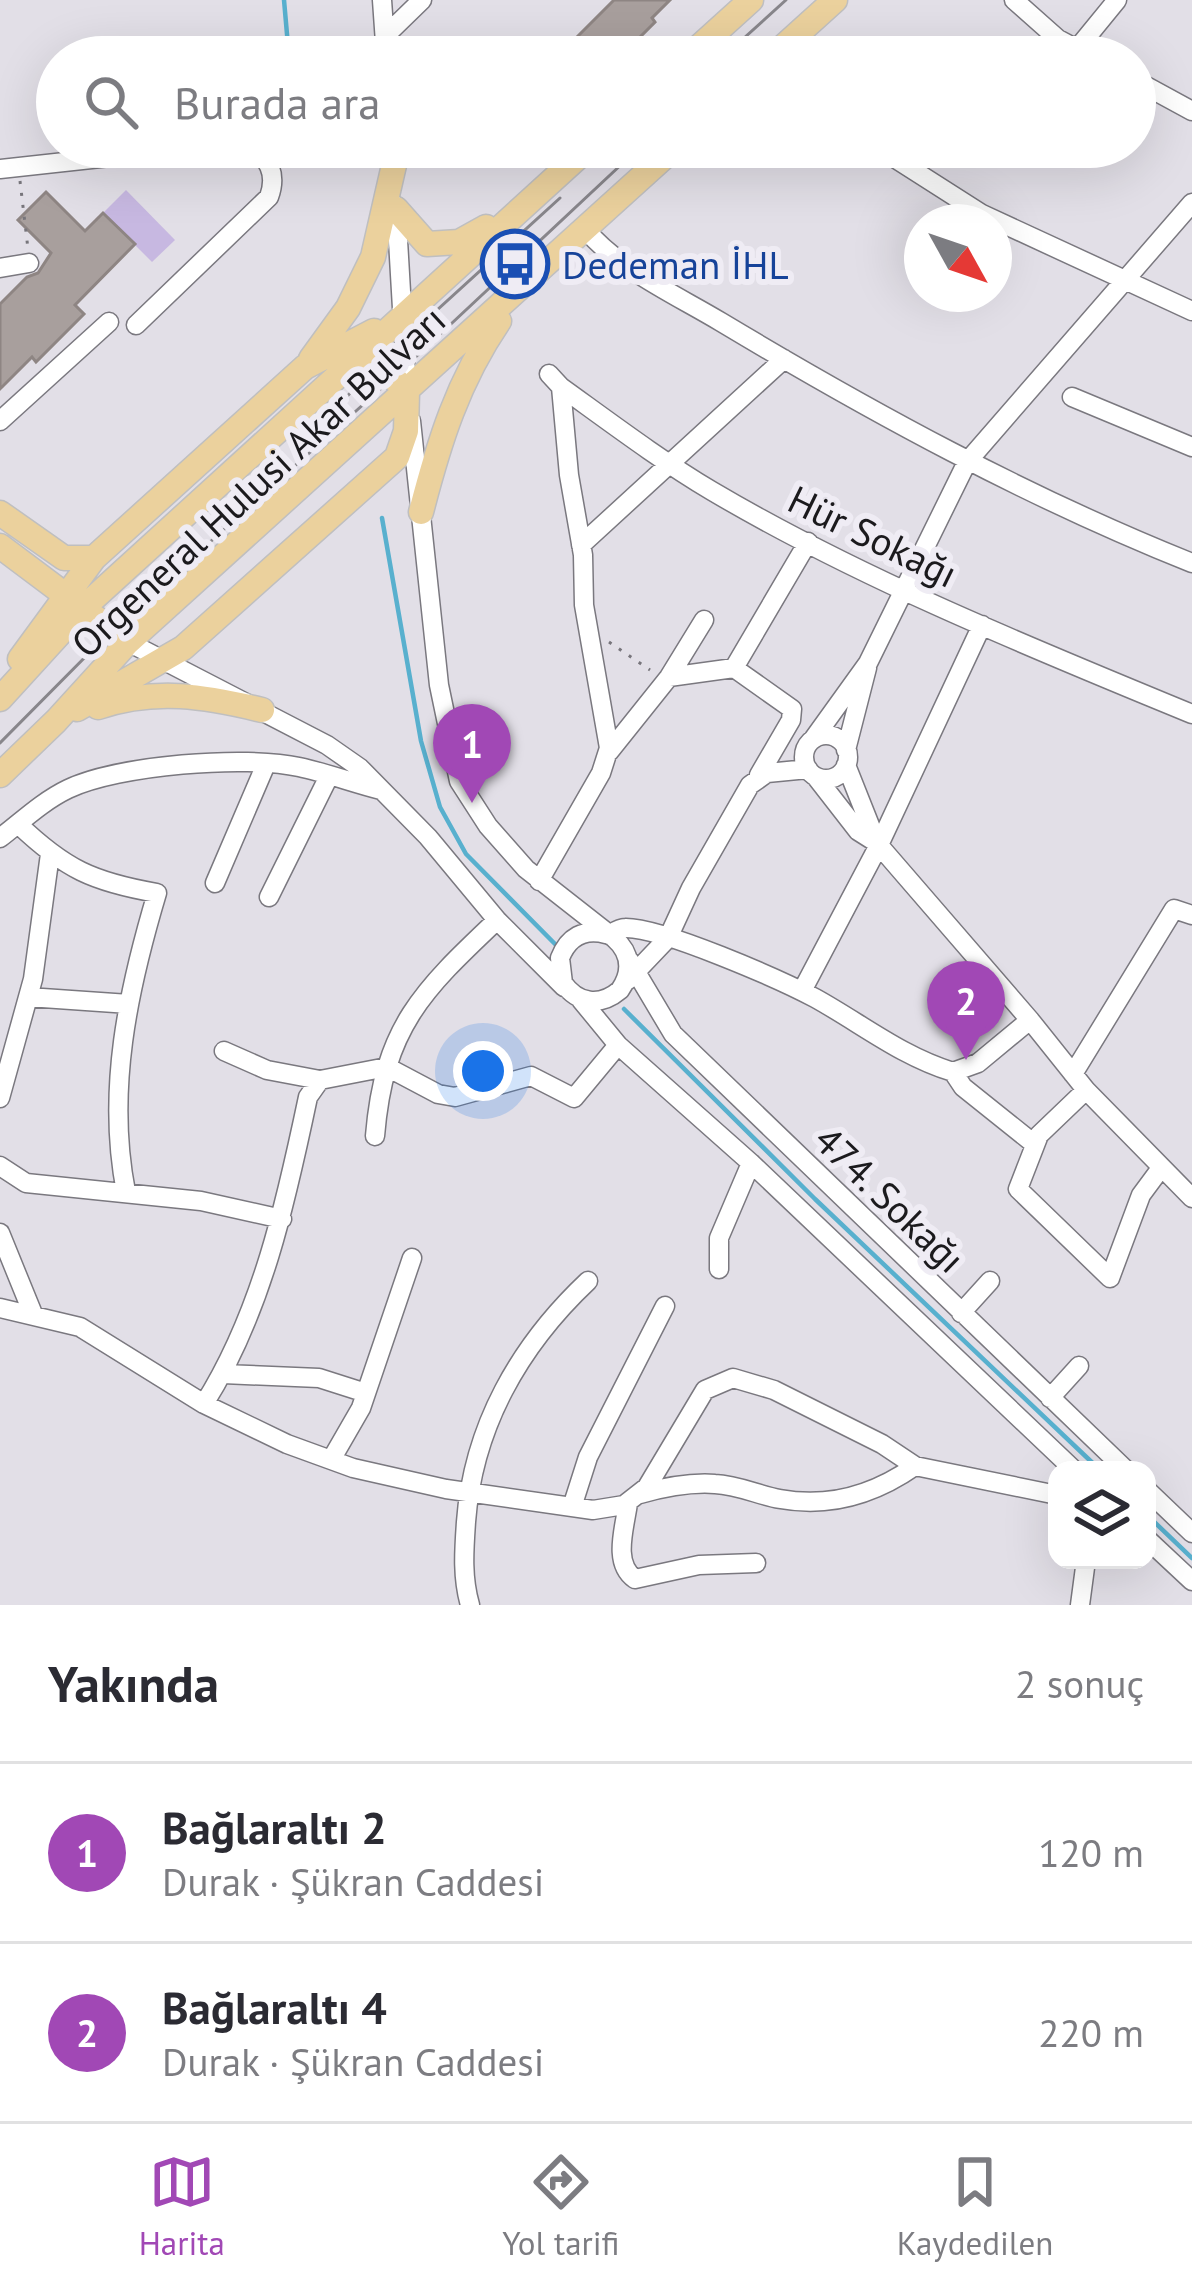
<!DOCTYPE html>
<html lang="tr">
<head>
<meta charset="utf-8">
<style>
	body { margin:0; font-family:"PT Sans",sans-serif; background:#f7f7f7; color:#2b2b33 }
	.controls { position:absolute; right:36px; bottom:36px; display:grid; overflow:hidden; border-radius:24px; box-shadow:0 12px 48px #0002 }
	.controls button { width:108px; height:108px; display:grid; place-items:center; padding:0; border:0; border-bottom:3px solid #e1e1e2; background:#fff; color:#2b2b33; font:60px sans-serif }
	.compass { position:absolute; left:904px; top:204px; width:108px; height:108px; border-radius:50%; background:#fff; box-shadow:0 12px 48px #0002; rotate:130deg }
	.you { position:absolute; left:483px; top:1071px; width:42px; height:42px; margin:-30px; border:9px solid #fff; border-radius:50%; background:#1a73e8; box-shadow:0 0 0 18px #1a73e833 }
	.badge { display:grid; place-items:center; width:78px; height:78px; border-radius:50%; background:#a148b5; color:#fff; font-size:39px; font-weight:700 }
	.pin { position:absolute; translate:-50% -99px; filter:drop-shadow(0 3px 6px #0008) }
	.pin::after { content:''; position:absolute; top:63px; width:42px; height:36px; background:inherit; clip-path:polygon(0 0,100% 0,50% 100%) }
	.list { margin:0; padding:0; list-style:none }
	h2 { display:flex; justify-content:space-between; align-items:center; height:156px; margin:0; padding:0 48px; font-size:51px }
	h2 small { font-size:39px; font-weight:400; color:#7c7c81 }
	.list li { display:grid; grid-template-columns:78px 1fr auto; gap:36px; align-items:center; box-sizing:border-box; height:180px; padding:0 48px; border-top:3px solid #e1e1e2 }
	.list b { display:block; font-size:45px; white-space:nowrap }
	.list p { margin:0; font-size:39px; white-space:nowrap; color:#7c7c81 }
	.list em { font-size:39px; font-style:normal; color:#7c7c81 }
	.icon { flex:none; width:66px; height:66px; fill:none; stroke:currentColor; stroke-width:2; stroke-linecap:round; stroke-linejoin:round }
	.map { position:relative; flex:none; width:1192px; height:1605px; overflow:hidden }
	.search { position:absolute; background:#fff; box-shadow:0 12px 48px #0002; left:36px; right:36px; top:36px; height:132px; display:flex; align-items:center; gap:30px; box-sizing:border-box; padding:0 42px; border-radius:66px; color:#7c7c81; font-size:45px }
	.sheet { height:516px; background:#fff }
	nav { display:flex; justify-content:space-around; align-items:center; box-sizing:border-box; height:168px; border-top:3px solid #e1e1e2; background:#fff; font-size:33px; color:#7c7c81 }
	nav a { display:grid; justify-items:center; gap:6px }
	nav .on { color:#a148b5 }
	.map>svg:first-child { display:block }
	.green { fill:#c7b8e1 }
	.lines { fill:none; stroke-linecap:round; stroke-linejoin:round }
	.stream { stroke:#58b0ce; stroke-width:4.5 }
	.building { fill:#a89f9d; stroke:#8e8583; stroke-width:3 }
	.minor-casing { stroke:#7a787f; stroke-width:21 }
	.major-casing { stroke:#bfbfc0; stroke-width:27 }
	.path { stroke:#77757b; stroke-width:3; stroke-dasharray:3 9; stroke-linecap:butt }
	.minor { stroke:#fff; stroke-width:18 }
	.major { stroke:#ebd19d; stroke-width:24 }
	.tram { stroke:#88868b; stroke-width:3 }
	.labels { text-anchor:middle; dominant-baseline:central; stroke-width:12; stroke-linejoin:round; paint-order:stroke }
	.transit-label { font-size:39px; fill:#164399; stroke:#efecf4; text-anchor:start }
	.street-label { font-size:39px; fill:#1b1a1d; stroke:#efecf4 }
</style>
</head>
<body>
<div class="map">
<svg width="1192" height="1605" viewBox="0 0 1192 1605">
	<rect width="100%" height="100%" fill="#e2dfe7"/>
	<path class="green" d="M 126,190 L 175,240 L 152,262 L 103,213 Z"/>
	<g class="lines">
		<path class="stream" d="M 284,0 L 289,57
			M 296,147 L 296,151
			M 382,518 L 421,741 L 440,807 L 466,854 L 556,945
			M 624,1009 L 815,1199 L 1100,1470
			M 1147,1515 L 1192,1558"/>
	</g>
	<path class="building" d="M 614,0 L 670,0 L 652,18 L 655,22 L 620,57 L 557,57 Z
		M 46,192 L 85,231 L 103,213 L 135,244 L 75,305 L 84,314 L 36,362 L 32,357 L 0,389 L 0,304 L 27,277 L 38,273 L 51,253 L 18,220 Z"/>
	<g class="lines">
		<defs>
			<path id="minor" d="M 382,0 L 386,57
				M 1014,0 L 1058,39 L 1092,57
				M 385,36 L 422,0
				M 1077,49 L 1117,0
				M 1135,80 L 1192,111
				M 877,147 L 982,214 L 1192,311
				M 0,169 L 201,147
				M 396,206 L 407,394
				M 586,230 C 620,270 676,295 721,322 C 873,413 1027,497 1192,563
				M 0,268 L 29,263
				M 136,325 L 269,197 C 277,175 270,158 250,147
				M 549,374 L 561,387 C 611,423 660,460 712,491 C 861,579 1032,648 1192,714
				M 1072,397 L 1192,447
				M 0,421 L 109,322
				M 411,421 L 439,685 L 459,781 L 488,826 L 526,869 L 614,938 C 631,953 633,971 620,990 C 600,1007 578,1004 563,983 L 560,958 C 568,937 584,928 606,934
				M 581,545 L 784,359
				M 128,642 L 327,745 L 360,768 L 428,837 L 497,920 L 564,987
				M 669,677 L 734,668
				M804 757a22 22 0 1 1 44 0a22 22 0 1 1-44 0Z
				M 814,738 L 868,663 L 967,462 L 1192,203
				M 846,750 L 867,668
				M 609,752 L 669,677 L 704,620
				M 846,765 L 877,843
				M 759,775 L 791,720 L 792,709 L 734,668 L 808,542
				M 816,777 L 858,831 L 877,843 L 1030,1020
				M 18,824 C 65,869 93,882 157,893 C 128,990 106,1091 126,1192
				M 0,838 C 22,821 43,801 68,789 C 118,765 246,755 299,767 C 327,773 353,783 381,790
				M 539,881 L 601,773 L 609,748 L 584,605 L 583,555 L 569,475 L 561,387
				M 215,883 L 266,764
				M 269,897 L 329,776
				M 609,935 C 614,932 619,928 625,928 C 661,927 781,980 815,998 C 862,1024 901,1056 953,1072 L 978,1063 L 1030,1020 L 1086,1090 L 1192,1198
				M 629,960 L 673,1034 L 1126,1470
				M 628,980 L 668,938 L 691,888 L 750,785 L 767,773 L 808,769
				M 802,991 L 879,845 L 982,625
				M 28,997 L 129,1004
				M 581,1000 L 618,1045 L 751,1163 L 1074,1470
				M 224,1051 L 267,1070 L 320,1080
				M 953,1072 L 963,1087 L 1033,1143
				M 1073,1074 L 1174,909 L 1192,915
				M 1086,1090 L 1039,1135 L 1018,1189 L 1110,1278 L 1141,1195 L 1161,1168
				M 0,1098 L 33,979 L 50,854
				M 375,1136 C 384,1027 422,991 497,920
				M 0,1166 L 26,1183 L 201,1201 L 282,1219
				M 0,1233 L 33,1314
				M 719,1269 L 719,1238 L 751,1163
				M 0,1308 L 80,1327 L 204,1404 L 287,1444 L 353,1468 L 446,1489 L 593,1510 L 624,1505 L 647,1487 L 705,1390 L 733,1378 L 774,1390 L 882,1444 L 915,1466 L 1057,1495
				M 961,1313 L 990,1281
				M 223,1374 L 319,1378 L 366,1393
				M 1050,1398 L 1079,1366
				M 204,1404 C 262,1312 286,1202 308,1097 L 320,1080 L 387,1067 L 438,1094 L 455,1097 L 531,1076 L 574,1098 L 618,1045
				M 331,1460 L 361,1408 L 412,1258
				M 1147,1490 L 1192,1533
				M 640,1494 C 665,1487 689,1482 715,1484 C 738,1485 758,1495 780,1499 C 829,1508 875,1494 915,1466
				M 628,1503 C 625,1527 612,1563 635,1579 L 699,1565 L 756,1563
				M 572,1507 L 588,1457 L 665,1306
				M 1147,1539 L 1192,1581
				M 470,1605 C 462,1577 464,1551 466,1522 C 473,1427 519,1346 588,1281
				M 1080,1605 L 1086,1560"/>
			<path id="major" d="M 688,57 L 751,0
				M 772,57 L 835,0
				M 396,209 L 427,244 L 459,242 L 486,227
				M 311,359 L 348,308 L 373,257 L 394,165
				M 421,512 C 439,442 458,381 499,321
				M 0,513 L 64,558 L 94,558
				M 0,546 L 128,642
				M 20,659 L 94,558 L 305,367 L 374,331
				M 0,699 L 83,608 L 589,147
				M 98,707 C 155,688 205,696 262,710
				M 77,709 L 183,648 L 397,457 L 406,431 L 407,392 L 390,374 L 357,359
				M 0,775 L 56,721 L 128,642 L 675,147"/>
		</defs>
		<use href="#minor" class="minor-casing"/>
		<use href="#major" class="major-casing"/>
		<path class="path" d="M 20,181 L 28,249
			M 609,642 L 650,670"/>
		<use href="#minor" class="minor"/>
		<use href="#major" class="major"/>
		<path class="tram" d="M 723,57 L 786,0
			M 333,411 L 380,362 L 560,198
			M 0,743 L 112,630 L 405,367 L 640,147"/>
	</g>
	<defs>
		<symbol id="bus-ring" viewBox="-11 -11 22 22"><circle r="9.5" fill="#efecf4" stroke="#1a4fb4" stroke-width="1.5"/><path d="M-5-6H5V4H4V6H2V4H-2V6H-4V4H-5ZM-3.5-4V0h7V-4ZM-3.5 1.2v1.5H-2V1.2ZM2 1.2v1.5H3.5V1.2Z" fill="#1a4fb4"/></symbol>
	</defs>
	<g fill-rule="evenodd">
		<use href="#bus-ring" x="477" y="226" width="76" height="76"/>
	</g>
	<g class="labels">
		<g class="transit-label">
			<text x="562" y="264">Dedeman İHL</text>
		</g>
		<g class="street-label">
			<text transform="translate(258 481) rotate(-43)">Orgeneral Hulusi Akar Bulvarı</text>
			<text transform="translate(873 536) rotate(26)">Hür Sokağı</text>
			<text transform="translate(890 1199) rotate(44)">474. Sokağı</text>
		</g>
	</g>
</svg>
<div class="controls">
<button><svg class="icon" aria-label="layers" viewBox="0 0 24 24"><path d="M12 4l9 5-9 5-9-5zM3 14l9 5 9-5"/></svg></button>
</div>
<svg class="compass" viewBox="-18 -18 36 36"><path d="M0-13l5 13h-10z" fill="#e53935"/><path d="M0 13l5-13h-10z" fill="#7c7c81"/></svg>
<div class="you"></div>
<div class="pin badge" style="left:472px;top:803px">1</div>
<div class="pin badge" style="left:966px;top:1060px">2</div>
<div class="search"><svg class="icon" aria-label="search" viewBox="0 0 24 24"><circle cx="10" cy="10" r="6"/><path d="M15 15l6 6"/></svg>Burada ara</div>
</div>
<section class="sheet">
<h2>Yakında<small>2 sonuç</small></h2>
<ul class="list">
<li><span class="badge">1</span><div><b>Bağlaraltı 2</b><p>Durak · Şükran Caddesi</p></div><em>120 m</em></li>
<li><span class="badge">2</span><div><b>Bağlaraltı 4</b><p>Durak · Şükran Caddesi</p></div><em>220 m</em></li>
</ul>
</section>
<nav>
<a class="on"><svg class="icon" aria-label="map" viewBox="0 0 24 24"><path d="M3 6l6-2 6 2 6-2v14l-6 2-6-2-6 2zM9 4v14M15 6v14"/></svg>Harita</a>
<a><svg class="icon" aria-label="directions" viewBox="0 0 24 24"><path d="M12 3l9 9-9 9-9-9zM9 14v-3h6M13 9l2 2-2 2"/></svg>Yol tarifi</a>
<a><svg class="icon" aria-label="saved" viewBox="0 0 24 24"><path d="M7 4h10v16l-5-4-5 4z"/></svg>Kaydedilen</a>
</nav>
</body>
</html>
